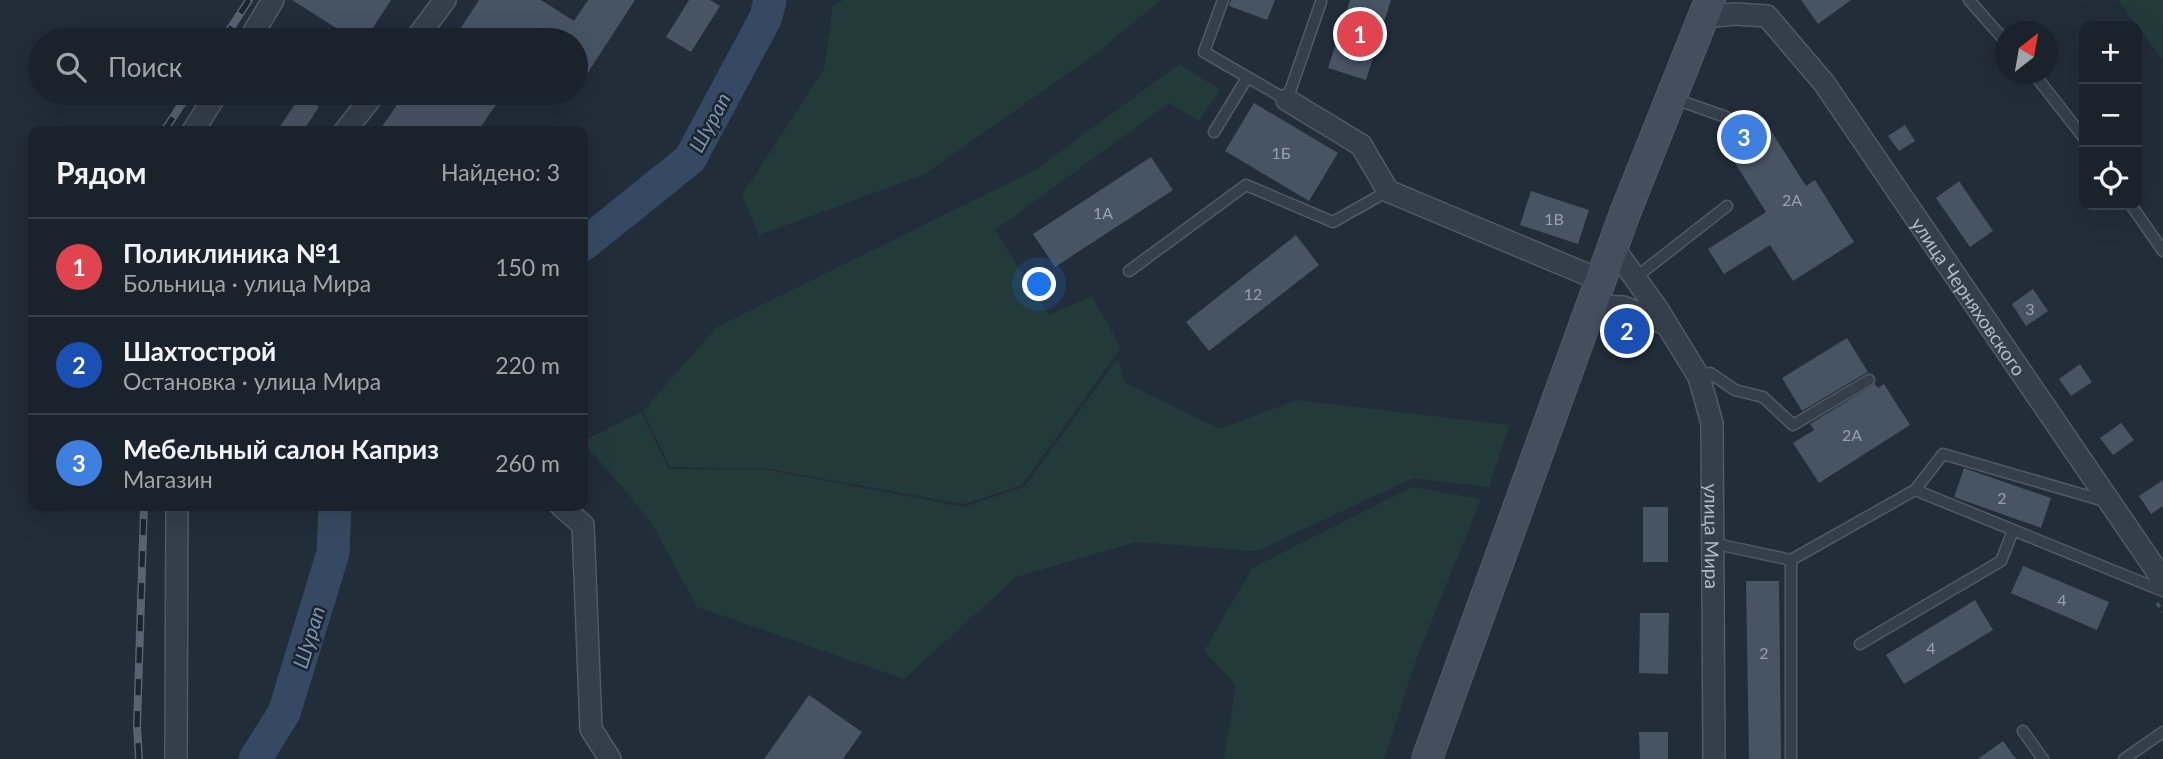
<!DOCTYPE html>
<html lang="ru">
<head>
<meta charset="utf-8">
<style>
	body { margin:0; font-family:Lato,sans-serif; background:#232a34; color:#f1f3f6 }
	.controls { position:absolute; right:21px; top:21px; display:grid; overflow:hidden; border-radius:14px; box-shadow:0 7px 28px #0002 }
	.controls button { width:63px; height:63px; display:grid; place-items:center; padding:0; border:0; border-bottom:2px solid #383f48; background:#1a222c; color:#f1f3f6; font:35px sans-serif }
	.compass { position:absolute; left:1995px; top:21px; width:63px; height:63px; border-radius:50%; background:#1a222c; box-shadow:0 7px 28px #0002; rotate:31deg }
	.you { position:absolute; left:1040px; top:285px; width:24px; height:24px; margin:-18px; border:5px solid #fff; border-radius:50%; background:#1a73e8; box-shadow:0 0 0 10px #1a73e833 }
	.badge { display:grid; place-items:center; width:46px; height:46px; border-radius:50%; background:#83b6f9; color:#fff; font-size:23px; font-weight:700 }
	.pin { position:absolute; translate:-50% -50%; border:4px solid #fff; box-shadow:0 2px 7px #0006 }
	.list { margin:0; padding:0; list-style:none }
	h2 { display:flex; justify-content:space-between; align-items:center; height:91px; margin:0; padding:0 28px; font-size:30px }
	h2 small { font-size:23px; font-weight:400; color:#9fa4a9 }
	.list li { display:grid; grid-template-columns:46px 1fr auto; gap:21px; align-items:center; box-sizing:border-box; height:98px; padding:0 28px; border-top:2px solid #383f48 }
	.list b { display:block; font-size:26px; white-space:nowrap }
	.list p { margin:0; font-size:23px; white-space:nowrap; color:#9fa4a9 }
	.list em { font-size:23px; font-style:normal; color:#9fa4a9 }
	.icon { flex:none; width:38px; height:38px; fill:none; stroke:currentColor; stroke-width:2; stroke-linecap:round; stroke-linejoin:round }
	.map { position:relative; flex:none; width:2163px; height:759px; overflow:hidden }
	.search { position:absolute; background:#1a222c; box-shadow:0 7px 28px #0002; left:28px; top:28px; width:560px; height:77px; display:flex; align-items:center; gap:18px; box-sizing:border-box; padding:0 24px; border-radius:38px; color:#9fa4a9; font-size:26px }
	.panel { position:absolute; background:#1a222c; box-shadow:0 7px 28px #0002; left:28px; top:126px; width:560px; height:385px; border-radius:14px }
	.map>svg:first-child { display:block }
	.green { fill:#233a3b }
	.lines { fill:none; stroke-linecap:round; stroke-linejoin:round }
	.river { stroke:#354a62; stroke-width:33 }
	.building { fill:#475464 }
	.lane-casing { stroke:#505a65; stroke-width:13 }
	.street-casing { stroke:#505a65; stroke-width:24 }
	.secondary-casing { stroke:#505a65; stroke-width:32 }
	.path { stroke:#415759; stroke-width:3.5; stroke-dasharray:5 5; stroke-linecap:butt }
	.lane { stroke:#353f4b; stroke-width:10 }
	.street { stroke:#353f4b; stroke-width:21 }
	.secondary { stroke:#434e5e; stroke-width:30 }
	.rail-casing { stroke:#576372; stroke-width:8 }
	.rail { stroke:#1b242f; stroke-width:5; stroke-dasharray:16; stroke-linecap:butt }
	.labels { text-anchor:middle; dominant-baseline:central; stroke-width:5; stroke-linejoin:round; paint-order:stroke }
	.number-label { font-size:16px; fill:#96a0ae }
	.street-label { font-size:19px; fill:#b0bac7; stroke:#1b242f }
	.water-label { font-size:21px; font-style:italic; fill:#7892af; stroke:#1b242f }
</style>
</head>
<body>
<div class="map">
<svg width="2163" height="759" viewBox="0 0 2163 759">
	<rect width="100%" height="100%" fill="#222d3a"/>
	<path class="green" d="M 844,0 L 1161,0 L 1090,58 L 923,175 L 759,235 L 742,195 L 824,69 L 833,5 Z
		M 2118,0 L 2163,0 L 2163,60 Z
		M 1179,64 L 1220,90 L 1199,121 L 1169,103 L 995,230 L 1049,315 L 1092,296 L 1121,348 L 1022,485 L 964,504 L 769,469 L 670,467 L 643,411 L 717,327 L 1037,169 Z
		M 1118,358 L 1125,383 L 1220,429 L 1296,400 L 1509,425 L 1489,487 L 1413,478 L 1257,551 L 1136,542 L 1016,577 L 904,679 L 697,607 L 651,522 L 583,441 L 641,412 L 669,469 L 768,470 L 964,507 L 1024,487 Z
		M 1412,487 L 1481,499 L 1416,660 L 1384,759 L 1224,759 L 1236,685 L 1204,651 L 1252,568 Z"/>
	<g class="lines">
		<path class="river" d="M 583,245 L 690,159 L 766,17 L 770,0
			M 255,759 L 284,713 L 333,553 L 335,506"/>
	</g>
	<path class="building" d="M 292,0 L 391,0 L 365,40 L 355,40 Z
		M 479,0 L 541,0 L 574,21 L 588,0 L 635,0 L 576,91 L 576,40 L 453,40 Z
		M 689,0 L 710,0 L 720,6 L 691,52 L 666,37 Z
		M 1231,0 L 1275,0 L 1267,20 L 1229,6 Z
		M 1350,0 L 1391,0 L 1366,80 L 1328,68 Z
		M 1801,0 L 1851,0 L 1818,24 Z
		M 405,93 L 504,93 L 478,131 L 379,131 Z
		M 301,95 L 319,107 L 303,131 L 277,131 Z
		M 1254,103 L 1338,153 L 1309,201 L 1225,151 Z
		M 1766,123 L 1806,186 L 1815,180 L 1854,242 L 1793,281 L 1770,245 L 1724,274 L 1708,249 L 1766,212 L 1726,149 Z
		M 1905,125 L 1915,141 L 1899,151 L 1888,136 Z
		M 1151,157 L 1173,190 L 1055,267 L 1033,234 Z
		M 1959,181 L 1993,231 L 1970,247 L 1936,198 Z
		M 1531,191 L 1589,210 L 1578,244 L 1520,225 Z
		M 1296,235 L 1319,265 L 1209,351 L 1186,322 Z
		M 2033,289 L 2048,311 L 2026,326 L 2012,304 Z
		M 1847,338 L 1868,372 L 1802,411 L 1782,378 Z
		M 2080,364 L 2092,382 L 2071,396 L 2059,379 Z
		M 1875,384 L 1878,388 L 1884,384 L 1910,425 L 1819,483 L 1793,443 L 1814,430 L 1810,424 Z
		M 2121,423 L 2134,440 L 2113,455 L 2100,438 Z
		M 1964,468 L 2051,498 L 2041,528 L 1954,497 Z
		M 2163,480 L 2163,506 L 2151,514 L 2139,496 Z
		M 1643,507 L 1668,507 L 1668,562 L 1643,562 Z
		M 2023,566 L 2109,602 L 2097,630 L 2011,593 Z
		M 1746,581 L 1779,581 L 1781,759 L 1749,759 Z
		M 1975,600 L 1993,630 L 1904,684 L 1886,655 Z
		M 1640,613 L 1669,613 L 1668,674 L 1639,673 Z
		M 809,695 L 862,732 L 843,759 L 764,759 Z
		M 1639,732 L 1668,732 L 1668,759 L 1640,759 Z
		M 2003,741 L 2016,759 L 1978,759 Z"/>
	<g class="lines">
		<defs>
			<path id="lane" d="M 1223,0 L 1204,52 L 1287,100 L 1321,2
				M 1969,0 L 2006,42
				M 2034,74 L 2084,138
				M 1672,98 L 1726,117
				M 1214,132 L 1247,78
				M 2131,205 L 2163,251
				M 1129,271 L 1246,185 L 1333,222 L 1388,191
				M 1635,278 L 1727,206
				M 1699,377 L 1710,373 L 1735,390 L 1763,397 L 1793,425 L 1869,380
				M 1915,490 L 1943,454 L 2108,502
				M 1712,543 L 1791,560 L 1791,759
				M 1791,560 L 1915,490 L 2163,591
				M 1860,644 L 2001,561 L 2013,531
				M 2023,731 L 2043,759
				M 2124,759 L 2163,732"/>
			<g id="street">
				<path id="s1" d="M 1703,17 L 1735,14 L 1767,16 L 1824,83 L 2163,580"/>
				<path d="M 249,40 L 273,0"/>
				<path d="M 415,40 L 445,0"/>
				<path d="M 1287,100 L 1361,145 L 1388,191 L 1600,280"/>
				<path d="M 193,131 L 217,93"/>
				<path d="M 345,131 L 375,93"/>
				<path id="s2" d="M 1613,247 L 1658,310 L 1699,377 L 1712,423 L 1714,759"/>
				<path d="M 1591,306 L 1623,307 L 1666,324"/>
				<path d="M 561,506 L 583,525 L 591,729 L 610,759"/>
				<path d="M 176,759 L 177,506"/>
			</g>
			<path id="secondary" d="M 1427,759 L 1625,213 L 1710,0"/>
		</defs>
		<use href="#lane" class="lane-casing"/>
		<use href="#street" class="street-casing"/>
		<use href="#secondary" class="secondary-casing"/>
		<path class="path" d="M 2157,603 L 2163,612"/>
		<use href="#lane" class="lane"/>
		<use href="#street" class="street"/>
		<use href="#secondary" class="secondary"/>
		<defs>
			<path id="rail" d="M 223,40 L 249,0
				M 164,131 L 189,93
				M 139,759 L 137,726 L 144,506"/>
		</defs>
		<use href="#rail" class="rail-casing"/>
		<use href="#rail" class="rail"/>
	</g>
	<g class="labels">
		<g class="number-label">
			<text x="1281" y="152">1Б</text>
			<text x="1792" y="199">2А</text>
			<text x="1103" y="212">1А</text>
			<text x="1554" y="218">1В</text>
			<text x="1253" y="293">12</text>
			<text x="2030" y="308">3</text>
			<text x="1852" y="434">2А</text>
			<text x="2002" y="497">2</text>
			<text x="2062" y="599">4</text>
			<text x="1931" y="647">4</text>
			<text x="1764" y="652">2</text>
		</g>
		<g class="street-label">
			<text stroke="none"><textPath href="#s1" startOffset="410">улица Черняховского</textPath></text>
			<text stroke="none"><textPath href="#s2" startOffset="317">улица Мира</textPath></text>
		</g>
		<g class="water-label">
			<text transform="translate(709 122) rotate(-62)">Шурап</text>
			<text transform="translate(308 637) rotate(-73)">Шурап</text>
		</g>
	</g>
</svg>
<div class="controls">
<button>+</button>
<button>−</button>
<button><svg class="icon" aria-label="locate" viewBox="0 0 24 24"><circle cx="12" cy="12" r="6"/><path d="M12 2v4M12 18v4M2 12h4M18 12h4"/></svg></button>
</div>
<svg class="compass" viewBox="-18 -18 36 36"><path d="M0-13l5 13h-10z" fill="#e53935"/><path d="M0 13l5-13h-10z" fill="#9fa4a9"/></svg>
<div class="you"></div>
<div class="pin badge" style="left:1360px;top:34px;background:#e0444e">1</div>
<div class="pin badge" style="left:1627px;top:331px;background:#1a4fb4">2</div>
<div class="pin badge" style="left:1744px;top:137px;background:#3f7fe0">3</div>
<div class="search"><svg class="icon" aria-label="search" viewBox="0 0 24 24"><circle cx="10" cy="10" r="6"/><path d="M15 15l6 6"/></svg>Поиск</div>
<section class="panel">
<h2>Рядом<small>Найдено: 3</small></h2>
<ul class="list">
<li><span class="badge" style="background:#e0444e">1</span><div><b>Поликлиника №1</b><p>Больница · улица Мира</p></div><em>150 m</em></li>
<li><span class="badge" style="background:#1a4fb4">2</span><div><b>Шахтострой</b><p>Остановка · улица Мира</p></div><em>220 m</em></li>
<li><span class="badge" style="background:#3f7fe0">3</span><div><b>Мебельный салон Каприз</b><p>Магазин</p></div><em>260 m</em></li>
</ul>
</section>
</div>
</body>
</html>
